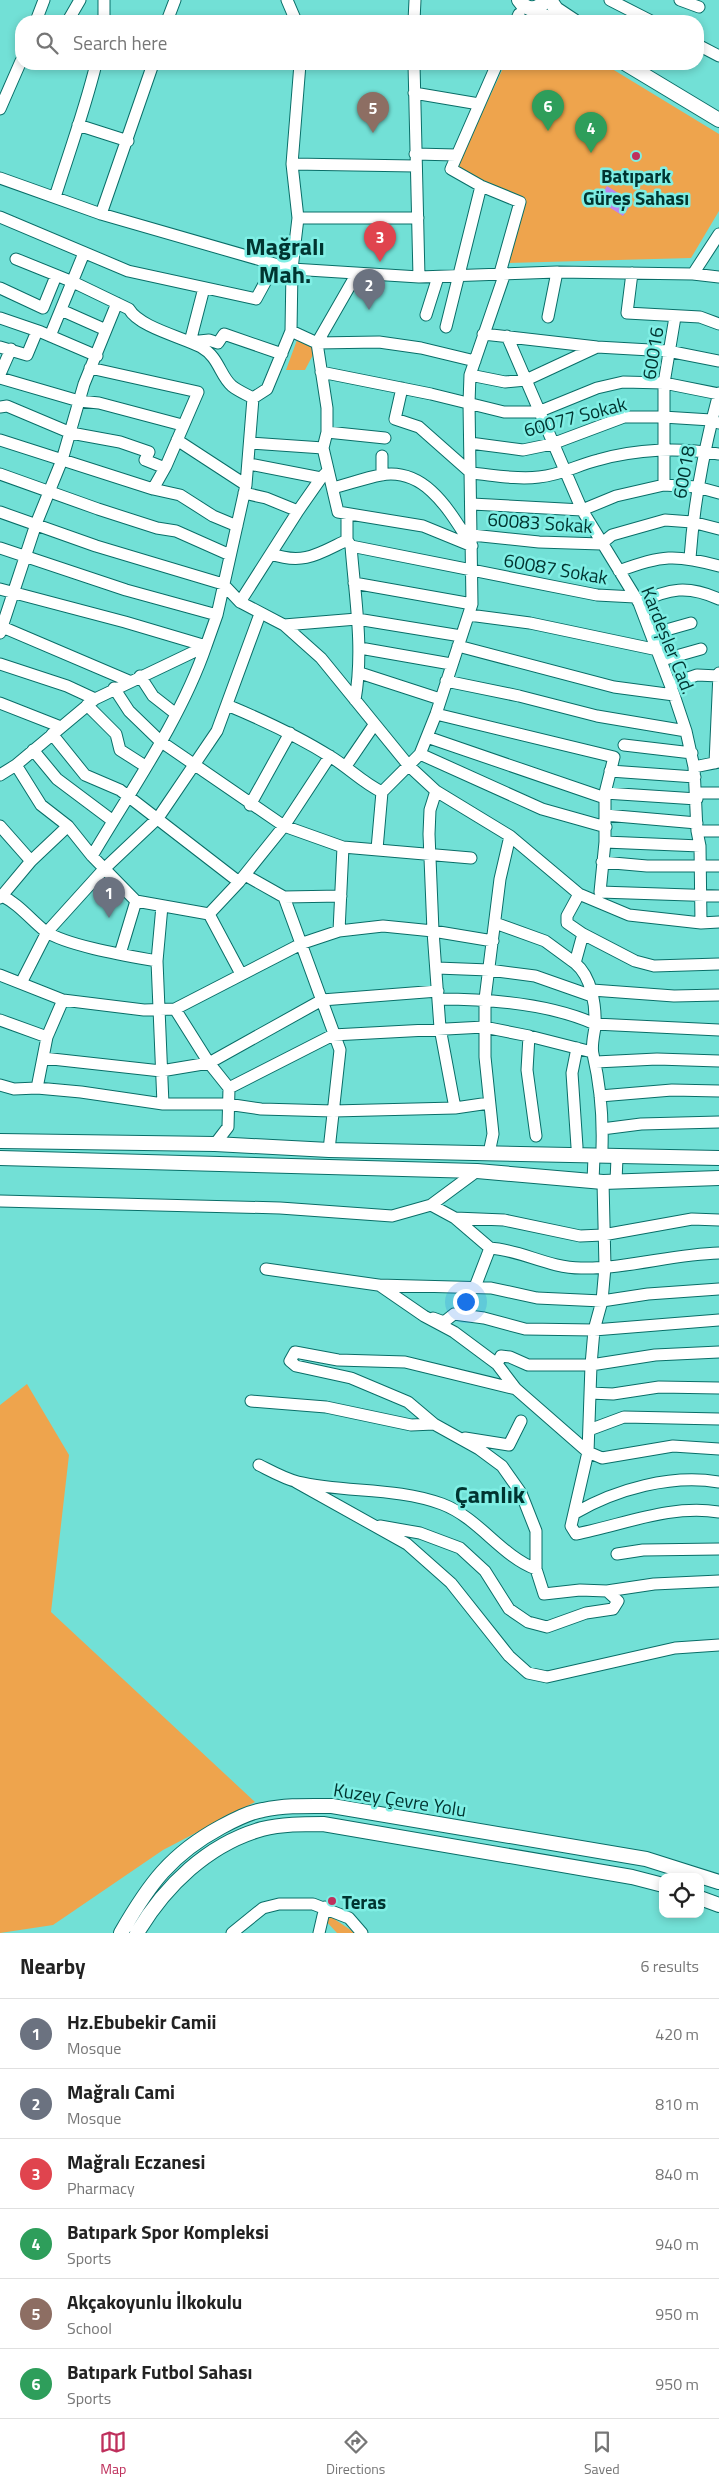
<!DOCTYPE html>
<html lang="en">
<head>
<meta charset="utf-8">
<style>
	body { margin:0; font-family:"Titillium Web",sans-serif; background:#f2f2f2; color:#222 }
	.controls { position:absolute; right:15px; bottom:15px; display:grid; overflow:hidden; border-radius:10px; box-shadow:0 2px 8px #0003 }
	.controls button { width:45px; height:45px; display:grid; place-items:center; padding:0; border:0; border-bottom:1px solid #e0e0e0; background:#fff; color:#222; font:25px sans-serif }
	.you { position:absolute; left:465px; top:1301px; width:18px; height:18px; margin:-12px; border:4px solid #fff; border-radius:50%; background:#1a73e8; box-shadow:0 0 0 8px #1a73e833 }
	.badge { display:grid; place-items:center; width:32px; height:32px; border-radius:50%; background:#bf305c; color:#fff; font-size:16px; font-weight:700 }
	.pin { position:absolute; translate:-50% -41px; filter:drop-shadow(0 1px 2px #0008) }
	.pin::after { content:''; position:absolute; top:26px; width:18px; height:15px; background:inherit; clip-path:polygon(0 0,100% 0,50% 100%) }
	.list { margin:0; padding:0; list-style:none }
	h2 { display:flex; justify-content:space-between; align-items:center; height:65px; margin:0; padding:0 20px; font-size:21px }
	h2 small { font-size:16px; font-weight:400; color:#767676 }
	.list li { display:grid; grid-template-columns:32px 1fr auto; gap:15px; align-items:center; box-sizing:border-box; height:70px; padding:0 20px; border-top:1px solid #e0e0e0 }
	.list b { display:block; font-size:19px; white-space:nowrap }
	.list p { margin:0; font-size:16px; white-space:nowrap; color:#767676 }
	.list em { font-size:16px; font-style:normal; color:#767676 }
	.icon { flex:none; width:28px; height:28px; fill:none; stroke:currentColor; stroke-width:2; stroke-linecap:round; stroke-linejoin:round }
	.map { position:relative; flex:none; width:719px; height:1933px; overflow:hidden }
	.search { position:absolute; background:#fff; box-shadow:0 2px 8px #0003; left:15px; right:15px; top:15px; height:55px; display:flex; align-items:center; gap:12px; box-sizing:border-box; padding:0 18px; border-radius:20px; color:#767676; font-size:19px }
	.sheet { height:485px; background:#fff }
	nav { display:flex; justify-content:space-around; align-items:center; box-sizing:border-box; height:70px; border-top:1px solid #e0e0e0; background:#fff; font-size:14px; color:#767676 }
	nav a { display:grid; justify-items:center; gap:2px }
	nav .on { color:#bf305c }
	.map>svg:first-child { display:block }
	.green { fill:#eea44d }
	.water { fill:#bd85ee }
	.lines { fill:none; stroke-linecap:round; stroke-linejoin:round }
	.minor-casing { stroke:#096e68; stroke-width:13 }
	.major-casing { stroke:#096e68; stroke-width:16 }
	.minor { stroke:#fff; stroke-width:11 }
	.major { stroke:#fff; stroke-width:14 }
	.poi-dot { fill:#bf305c; stroke:#7feee4; stroke-width:2 }
	.labels { text-anchor:middle; dominant-baseline:central; stroke-width:5; stroke-linejoin:round; paint-order:stroke }
	.poi-label { font-size:19px; font-weight:bold; fill:#003430; stroke:#7feee4 }
	.street-label { font-size:19px; fill:#003430; stroke:#7feee4 }
	.district-label { font-size:24px; font-weight:bold; fill:#003430; stroke:#7feee4 }
</style>
</head>
<body>
<div class="map">
<svg width="719" height="1933" viewBox="0 0 719 1933">
	<rect width="100%" height="100%" fill="#72e0d6"/>
	<path class="green" d="M 505,64 L 604,64 L 719,134 L 719,211 L 691,258 L 507,263 L 523,210 L 454,173 Z
		M 300,338 L 309,343 L 315,351 L 305,370 L 286,370 L 297,340 Z
		M 27,1384 L 69,1455 L 51,1612 L 255,1802 L 163,1850 L 53,1925 L 0,1933 L 0,1405 Z
		M 330,1916 L 352,1931 L 354,1933 L 337,1933 L 325,1920 Z"/>
	<path class="water" d="M 607,186 L 632,202 L 623,216 L 598,200 Z"/>
	<g class="lines">
		<defs>
			<path id="minor" d="M 287,0 L 296,21
				M 610,0 L 651,21
				M 680,0 L 699,7
				M 69,19 L 80,0
				M 36,21 L 44,0
				M 104,21 L 104,0
				M 167,21 L 175,0
				M 414,21 L 415,0
				M 516,21 L 519,14
				M 698,45 L 719,56
				M 414,64 L 419,277
				M 497,64 L 451,169 L 481,186 L 520,202 L 500,273
				M 414,93 L 479,104
				M 0,109 L 21,61
				M 78,125 L 128,141
				M 415,154 L 456,155
				M 292,164 L 415,166
				M 0,178 L 101,214 L 292,269 L 419,277 L 557,272 L 693,274 L 719,277
				M 55,197 C 69,153 85,109 96,64
				M 101,214 L 153,64
				M 0,217 L 128,271 L 256,299 L 274,266
				M 298,218 L 418,218
				M 16,259 L 73,282 L 129,309 C 139,327 182,337 201,347 C 219,357 220,376 232,386 C 238,391 246,394 253,398
				M 632,273 L 627,313 L 700,317 L 719,324
				M 693,274 L 719,234
				M 356,275 L 317,343 L 327,408 L 327,432 L 323,448 L 338,512 L 423,526 L 472,546
				M 0,288 L 43,308 L 56,276
				M 204,288 L 190,342 L 209,340 L 218,343 L 224,334 L 282,354
				M 61,310 L 106,330
				M 426,315 L 438,277
				M 548,317 L 557,272
				M 0,318 L 41,332 L 97,356
				M 446,327 L 481,186
				M 291,331 L 317,343 L 379,342 L 421,348 L 475,361
				M 483,334 L 597,347 L 668,351 L 719,361
				M 50,336 L 84,253
				M 507,336 L 582,510 L 639,603 L 674,695 L 686,731 L 694,767 L 697,831 L 700,846 L 701,923
				M 0,347 L 27,355 L 37,331
				M 90,368 L 198,392 L 166,466 L 153,489
				M 321,372 L 431,394 L 504,412 L 538,412 L 597,388 L 623,382 L 664,383 L 719,394
				M 0,374 L 11,349
				M 470,375 L 505,382 L 526,380 L 597,347
				M 0,378 L 79,401 L 99,403 L 182,425
				M 402,388 L 395,419 L 419,427 L 471,473
				M 0,407 L 7,406 L 71,433 L 120,442 L 149,452 L 145,460 L 165,468
				M 327,432 L 385,438
				M 0,440 L 153,489 L 180,495 L 213,516 L 237,526
				M 177,440 L 246,485
				M 250,443 L 323,448
				M 470,443 L 523,450 L 552,444 L 624,417 L 663,417 L 711,420 L 719,423
				M 382,456 L 382,475
				M 249,464 L 321,478
				M 471,473 C 493,475 517,480 539,477 C 562,475 577,465 598,460 C 636,449 680,447 719,454
				M 0,474 L 98,509 L 157,528 L 176,531 L 230,555
				M 664,485 L 664,383 L 675,317
				M 333,488 C 349,484 365,478 381,475 C 427,467 451,514 472,546
				M 244,493 L 266,498 L 298,511
				M 472,504 L 582,510 L 616,496 L 664,485 L 697,487 L 719,493
				M 0,512 L 96,546 L 223,584 L 240,602 L 284,625 L 321,658 L 409,766 L 436,791 L 510,836 L 579,894 L 629,915 L 701,923 L 719,922
				M 347,514 L 347,540 L 351,546 C 355,598 364,649 355,700
				M 472,535 L 539,542 L 601,544 L 612,535 L 665,520 L 692,522 L 719,529
				M 351,546 L 597,595 L 635,597
				M 0,548 L 126,590 L 217,615
				M 271,554 C 304,565 318,554 347,540
				M 690,558 C 694,501 704,448 719,393
				M 619,571 C 661,555 676,554 719,566
				M 354,583 L 472,604
				M 0,589 L 125,622 L 206,646 C 181,719 131,790 92,856
				M 240,602 L 298,511 L 321,478 L 327,472
				M 639,603 C 669,588 688,585 719,599
				M 469,615 L 530,623 L 658,650
				M 284,625 L 357,619 L 461,636
				M 0,626 L 129,681
				M 0,633 L 36,524 L 62,460 L 84,384 L 117,303
				M 652,634 L 691,623
				M 458,646 L 614,687 L 674,695
				M 360,648 L 451,664
				M 662,660 L 701,649
				M 0,664 L 67,686 L 95,699
				M 360,673 L 440,699
				M 140,676 L 153,696 L 176,714
				M 446,681 L 519,696 L 597,716 L 686,731
				M 671,684 L 697,675 L 719,676
				M 114,688 L 129,711 L 160,741 L 284,826 L 343,847 L 471,858
				M 0,703 L 61,727
				M 87,705 L 116,734 L 120,750 L 145,766
				M 227,705 C 263,720 298,736 331,757 C 349,768 363,783 382,792
				M 436,714 L 614,757 L 605,793 L 605,842 L 600,892 L 719,896
				M 52,734 L 85,775 L 120,790 L 239,882
				M 427,737 L 605,798
				M 624,745 L 692,753
				M 33,750 L 57,779 L 113,821
				M 420,754 L 542,809 L 606,827
				M 715,763 L 719,673
				M 16,765 L 41,805 L 68,826 L 92,856 L 136,901 L 209,914
				M 346,766 L 374,725
				M 694,767 L 719,762
				M 610,771 L 695,777
				M 0,775 L 16,765 L 95,699 L 206,646 L 217,615 L 246,485 L 253,398 L 267,389 L 291,331 L 292,269 L 298,218 L 292,164 L 300,64
				M 436,791 L 430,810 L 429,834 L 433,931 L 440,1028 L 455,1108
				M 605,793 L 697,799
				M 697,793 L 719,793
				M 250,805 L 290,733
				M 605,815 L 697,823
				M 0,826 L 31,861
				M 697,831 L 719,831
				M 605,842 L 700,846
				M 377,849 L 382,792 L 420,754 L 436,714 L 472,604 L 469,403 L 470,375 L 505,273
				M 602,862 L 647,866 L 719,866
				M 245,875 L 284,897 L 341,896
				M 579,894 L 567,916 L 567,923 L 583,934 L 575,963 C 592,977 596,1006 595,1027 C 594,1035 591,1046 593,1054 C 600,1084 603,1117 602,1148
				M 0,895 C 18,903 30,919 45,931 C 67,946 129,956 157,961
				M 284,897 L 340,1050 L 329,1150
				M 0,898 L 31,861 L 68,826
				M 162,906 L 157,961 L 163,1104
				M 209,914 L 239,882 L 284,826 L 330,756
				M 209,914 L 241,974
				M 495,923 L 545,941 L 575,963
				M 339,931 L 343,847
				M 583,934 L 635,961 L 654,966 L 719,964
				M 120,954 L 136,901
				M 437,968 L 489,970 L 535,976 L 592,996
				M 0,975 L 63,1000 L 144,1010 L 175,1009 L 303,943 L 339,931 L 383,926 L 433,931 L 493,941
				M 21,983 L 47,932 L 104,869 L 158,818 L 217,731 L 260,614
				M 592,990 L 674,996 L 719,995
				M 439,999 C 490,999 548,1003 595,1024 L 719,1030
				M 175,1009 L 209,1063 L 229,1088
				M 0,1020 L 47,1037
				M 529,1036 L 527,1070 L 536,1136
				M 43,1058 L 161,1071 L 209,1063 L 322,1000 L 438,991
				M 596,1062 L 657,1059 L 719,1061
				M 0,1085 L 14,1089 L 37,1088 L 81,1092 L 163,1104 L 227,1104 L 261,1109 L 333,1111 L 455,1108 L 489,1103
				M 37,1088 L 47,1037 L 63,1000
				M 600,1096 L 672,1090 L 719,1091
				M 602,1129 L 641,1124 L 719,1122
				M 215,1144 L 228,1127 L 229,1088 L 333,1035 L 484,1027 L 529,1036 L 592,1052
				M 577,1147 L 572,1073 L 577,1048
				M 489,1153 L 493,1134 L 485,1057 L 485,999 L 500,879 L 510,836
				M 593,1181 L 594,1157
				M 616,1181 L 617,1158
				M 603,1182 L 605,1267 L 602,1301 L 594,1330 L 591,1365 L 588,1452 L 571,1526 L 576,1534 C 623,1525 670,1504 719,1512
				M 0,1201 L 280,1208 L 392,1216 L 431,1205 L 477,1171
				M 431,1205 L 455,1218 L 490,1248 L 475,1287
				M 455,1218 L 504,1220 L 580,1236 L 603,1235 L 692,1219 L 719,1220
				M 490,1248 C 521,1250 549,1268 581,1268 C 627,1269 673,1254 719,1253
				M 266,1269 L 378,1285 L 491,1288 L 537,1298 L 602,1301 L 648,1294 L 719,1289
				M 379,1285 L 424,1316 L 454,1332 L 497,1364 L 516,1389 L 588,1452 L 602,1458 L 673,1446 L 719,1449
				M 433,1318 L 444,1322 L 454,1314 L 484,1318 L 525,1329 L 594,1330 L 719,1320
				M 497,1364 L 501,1356 L 510,1357 L 528,1365 L 591,1365 L 655,1355 L 719,1352
				M 516,1389 L 405,1362 L 338,1360 L 295,1352 L 290,1361 L 296,1366 L 351,1378 L 408,1402 L 434,1424 L 479,1449 L 502,1466 L 521,1493 L 536,1531 L 536,1569 L 544,1594 L 580,1590 L 607,1591 L 654,1584 L 719,1581
				M 590,1393 L 613,1394 L 659,1387 L 719,1388
				M 251,1401 L 326,1407 L 411,1425 L 434,1424
				M 589,1430 L 624,1417 L 719,1419
				M 465,1438 L 509,1445 L 521,1421
				M 259,1465 C 271,1471 285,1479 298,1482 C 345,1493 396,1487 442,1504 C 479,1518 501,1556 536,1569
				M 296,1482 L 407,1544 L 451,1583 L 509,1656 L 528,1673 L 547,1677 L 675,1648 L 719,1645
				M 575,1513 C 617,1489 671,1474 719,1482
				M 380,1526 L 420,1533 L 460,1548 L 485,1571 L 509,1609 L 528,1622 L 547,1627 L 586,1613 L 613,1609 L 618,1601 L 607,1591
				M 617,1554 L 643,1550 L 719,1549
				M 232,1933 L 263,1908 L 279,1904 L 313,1904 L 349,1918 L 362,1933
				M 319,1933 L 325,1907"/>
			<path id="major" d="M 519,0 C 526,11 538,11 545,0
				M 550,0 L 556,9 L 574,21
				M 532,9 L 553,21
				M 626,64 L 719,120
				M 0,1141 L 215,1144 L 329,1150 L 719,1158
				M 0,1158 L 477,1171 L 603,1182 L 719,1178
				M 700,1898 L 719,1905
				M 121,1933 C 149,1884 171,1854 221,1827 C 234,1820 249,1812 263,1810 C 286,1805 309,1806 332,1806 L 646,1859 L 719,1882
				M 137,1933 C 165,1886 208,1844 262,1829 C 282,1824 303,1824 323,1824 L 632,1877 L 663,1885"/>
		</defs>
		<use href="#minor" class="minor-casing"/>
		<use href="#major" class="major-casing"/>
		<use href="#minor" class="minor"/>
		<use href="#major" class="major"/>
	</g>
	<g class="poi-dot">
		<circle cx="636" cy="156" r="5"/>
		<circle cx="332" cy="1901" r="5"/>
	</g>
	<g class="labels">
		<g class="poi-label">
			<text x="636" y="175">Batıpark<tspan x="636" dy="22">Güreş Sahası</tspan></text>
			<text x="342" y="1901" text-anchor="start">Teras</text>
		</g>
		<g class="street-label">
			<text transform="translate(652 353) rotate(-81)">60016</text>
			<text transform="translate(575 416) rotate(-15)">60077 Sokak</text>
			<text transform="translate(683 472) rotate(-80)">60018</text>
			<text transform="translate(540 522) rotate(4)">60083 Sokak</text>
			<text transform="translate(556 568) rotate(10)">60087 Sokak</text>
			<text transform="translate(669 640) rotate(68)">Kardeşler Cad.</text>
			<text transform="translate(400 1799) rotate(9)">Kuzey Çevre Yolu</text>
		</g>
		<g class="district-label">
			<text x="285" y="246">Mağralı<tspan x="285" dy="28">Mah.</tspan></text>
			<text x="490" y="1494">Çamlık</text>
		</g>
	</g>
</svg>
<div class="controls">
<button><svg class="icon" aria-label="locate" viewBox="0 0 24 24"><circle cx="12" cy="12" r="6"/><path d="M12 2v4M12 18v4M2 12h4M18 12h4"/></svg></button>
</div>
<div class="you"></div>
<div class="pin badge" style="left:109px;top:918px;background:#6b7280">1</div>
<div class="pin badge" style="left:369px;top:310px;background:#6b7280">2</div>
<div class="pin badge" style="left:380px;top:262px;background:#e0444e">3</div>
<div class="pin badge" style="left:591px;top:153px;background:#2e9e5b">4</div>
<div class="pin badge" style="left:373px;top:133px;background:#8d6e63">5</div>
<div class="pin badge" style="left:548px;top:131px;background:#2e9e5b">6</div>
<div class="search"><svg class="icon" aria-label="search" viewBox="0 0 24 24"><circle cx="10" cy="10" r="6"/><path d="M15 15l6 6"/></svg>Search here</div>
</div>
<section class="sheet">
<h2>Nearby<small>6 results</small></h2>
<ul class="list">
<li><span class="badge" style="background:#6b7280">1</span><div><b>Hz.Ebubekir Camii</b><p>Mosque</p></div><em>420 m</em></li>
<li><span class="badge" style="background:#6b7280">2</span><div><b>Mağralı Cami</b><p>Mosque</p></div><em>810 m</em></li>
<li><span class="badge" style="background:#e0444e">3</span><div><b>Mağralı Eczanesi</b><p>Pharmacy</p></div><em>840 m</em></li>
<li><span class="badge" style="background:#2e9e5b">4</span><div><b>Batıpark Spor Kompleksi</b><p>Sports</p></div><em>940 m</em></li>
<li><span class="badge" style="background:#8d6e63">5</span><div><b>Akçakoyunlu İlkokulu</b><p>School</p></div><em>950 m</em></li>
<li><span class="badge" style="background:#2e9e5b">6</span><div><b>Batıpark Futbol Sahası</b><p>Sports</p></div><em>950 m</em></li>
</ul>
</section>
<nav>
<a class="on"><svg class="icon" aria-label="map" viewBox="0 0 24 24"><path d="M3 6l6-2 6 2 6-2v14l-6 2-6-2-6 2zM9 4v14M15 6v14"/></svg>Map</a>
<a><svg class="icon" aria-label="directions" viewBox="0 0 24 24"><path d="M12 3l9 9-9 9-9-9zM9 14v-3h6M13 9l2 2-2 2"/></svg>Directions</a>
<a><svg class="icon" aria-label="saved" viewBox="0 0 24 24"><path d="M7 4h10v16l-5-4-5 4z"/></svg>Saved</a>
</nav>
</body>
</html>
